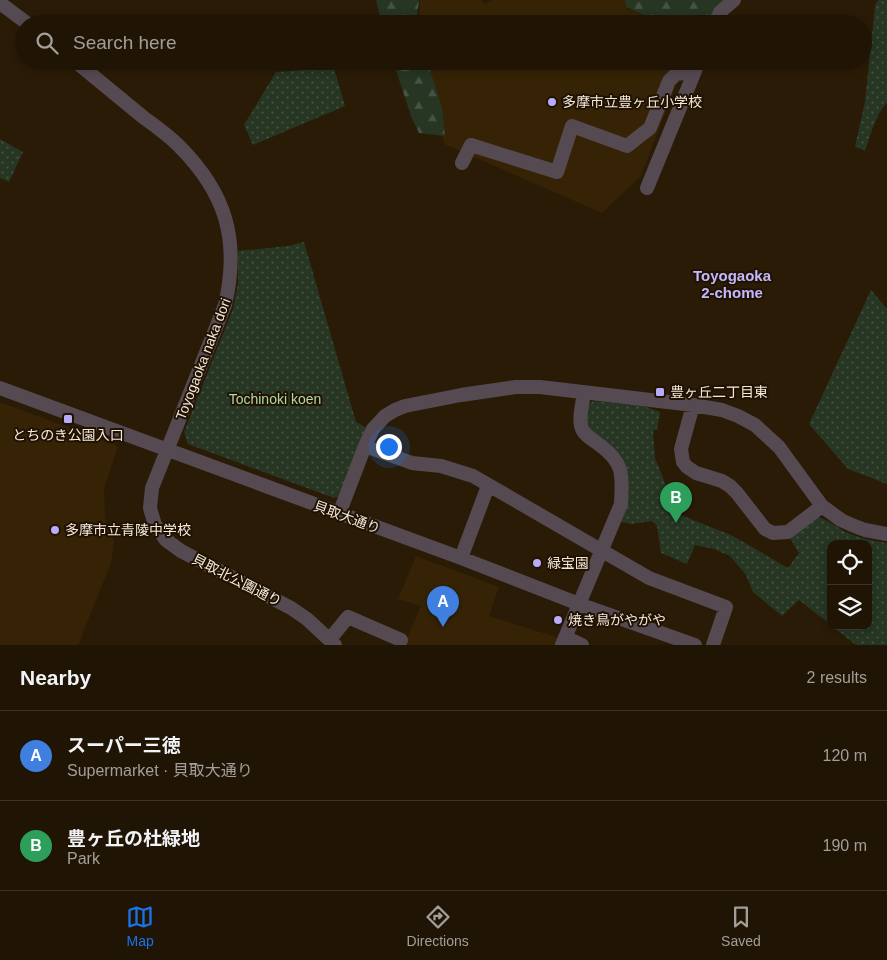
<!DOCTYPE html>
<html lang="en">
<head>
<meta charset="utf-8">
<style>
	body { margin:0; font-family:Arial,"Noto Sans JP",sans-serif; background:#281d0e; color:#f1f3f6 }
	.controls { position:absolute; right:15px; bottom:15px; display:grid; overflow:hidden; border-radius:10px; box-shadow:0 2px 8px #0003 }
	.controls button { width:45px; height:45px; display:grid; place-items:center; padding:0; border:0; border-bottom:1px solid #3d3326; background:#201404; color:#f1f3f6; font:25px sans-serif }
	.you { position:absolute; left:388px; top:446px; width:18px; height:18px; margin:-12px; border:4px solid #fff; border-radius:50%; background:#1a73e8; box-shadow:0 0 0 8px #1a73e833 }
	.badge { display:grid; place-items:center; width:32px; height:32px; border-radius:50%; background:#1a73e8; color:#fff; font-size:16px; font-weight:700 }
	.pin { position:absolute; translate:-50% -41px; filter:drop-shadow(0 1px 2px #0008) }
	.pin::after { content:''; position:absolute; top:26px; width:18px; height:15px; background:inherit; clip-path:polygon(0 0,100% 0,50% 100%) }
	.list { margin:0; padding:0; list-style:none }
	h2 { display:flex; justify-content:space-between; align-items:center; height:65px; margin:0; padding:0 20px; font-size:21px }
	h2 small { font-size:16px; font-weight:400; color:#a29e9a }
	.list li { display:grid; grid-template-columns:32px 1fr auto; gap:15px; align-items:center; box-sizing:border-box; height:90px; padding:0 20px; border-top:1px solid #3d3326 }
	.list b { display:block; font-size:19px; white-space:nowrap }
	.list p { margin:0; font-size:16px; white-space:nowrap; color:#a29e9a }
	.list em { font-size:16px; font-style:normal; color:#a29e9a }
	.icon { flex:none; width:28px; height:28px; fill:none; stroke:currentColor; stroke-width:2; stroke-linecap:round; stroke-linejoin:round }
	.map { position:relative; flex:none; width:887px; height:645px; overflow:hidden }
	.search { position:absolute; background:#201404; box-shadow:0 2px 8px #0003; left:15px; right:15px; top:15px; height:55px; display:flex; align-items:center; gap:12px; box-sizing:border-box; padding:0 18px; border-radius:28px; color:#a29e9a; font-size:19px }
	.sheet { height:245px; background:#201404 }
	nav { display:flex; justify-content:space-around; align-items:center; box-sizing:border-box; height:70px; border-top:1px solid #3d3326; background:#201404; font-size:14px; color:#a29e9a }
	nav a { display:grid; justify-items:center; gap:2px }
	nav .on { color:#1a73e8 }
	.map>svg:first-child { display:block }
	.built { fill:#362306 }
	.forest { fill:url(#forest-firs) }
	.park { fill:url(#park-dots) }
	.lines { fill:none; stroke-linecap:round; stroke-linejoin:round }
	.minor { stroke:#564a52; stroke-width:14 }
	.poi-dot { fill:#b8abf7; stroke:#201200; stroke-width:2 }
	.labels { text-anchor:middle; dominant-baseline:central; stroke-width:4; stroke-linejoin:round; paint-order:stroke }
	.poi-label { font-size:14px; fill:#f2e8db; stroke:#201200; text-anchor:start }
	.street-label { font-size:14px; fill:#f2e8db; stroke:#201200 }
	.park-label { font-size:14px; fill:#afd7a8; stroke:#201200 }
	.neighbourhood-label { font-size:15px; font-weight:bold; fill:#c3b7fe; stroke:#201200 }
</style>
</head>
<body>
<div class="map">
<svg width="887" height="645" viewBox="0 0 887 645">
	<defs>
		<pattern id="forest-firs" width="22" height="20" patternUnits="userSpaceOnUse" patternTransform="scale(1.25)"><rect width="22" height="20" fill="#263623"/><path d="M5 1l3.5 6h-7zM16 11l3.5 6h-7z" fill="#465342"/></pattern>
		<pattern id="park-dots" width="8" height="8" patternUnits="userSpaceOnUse" patternTransform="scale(1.25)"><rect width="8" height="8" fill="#263623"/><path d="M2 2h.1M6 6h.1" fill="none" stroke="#465342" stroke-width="1.8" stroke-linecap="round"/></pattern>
	</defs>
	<rect width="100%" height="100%" fill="#2a1b06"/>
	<path class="built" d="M 420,0 L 481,0 L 485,4 L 492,0 L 625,0 L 626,8 L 644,15 L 685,24 L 418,24 Z
		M 426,61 L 685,61 L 641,176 L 602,213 L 444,144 Z
		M 0,402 L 118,446 L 104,488 L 105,517 L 114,542 L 111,563 L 78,645 L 0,645 Z
		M 416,556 L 499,587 L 489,616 L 559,638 L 556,645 L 404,645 L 421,606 L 398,599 Z"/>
	<path class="forest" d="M 376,0 L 419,0 L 416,24 L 382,24 Z
		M 625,0 L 723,0 L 716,6 L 708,24 L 685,24 L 644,15 L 626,7 Z
		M 393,61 L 427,61 L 442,108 L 445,136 L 419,133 L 411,116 Z"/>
	<path class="park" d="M 878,0 L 887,0 L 887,103 C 876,113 870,137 865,151 L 855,146 L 865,102 L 875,6 Z
		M 334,68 L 345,106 L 253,145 L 244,125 L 276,72 Z
		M 0,139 L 23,152 L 9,182 L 0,178 Z
		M 304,242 L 356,422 L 367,428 L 342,495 L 334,498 L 188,444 L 184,432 L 233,309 L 238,284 L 238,251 L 288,246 Z
		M 871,290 L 887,309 L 887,484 L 848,469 L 809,424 Z
		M 594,401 L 643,406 L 660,412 L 657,430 L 653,430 L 655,458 L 669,493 L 668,510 L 731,535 L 788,568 L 799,553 L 790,538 L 816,517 C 828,519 837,528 848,533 C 860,538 874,541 887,543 L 887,645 L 856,645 L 832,626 L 868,626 L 868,544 L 831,544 L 831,625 L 799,600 L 782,616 L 753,592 L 746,575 L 730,556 L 714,549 L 695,545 L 687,564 L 661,553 L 657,526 L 652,521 L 631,524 L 619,521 L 628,481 L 591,432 L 587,423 L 588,404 Z"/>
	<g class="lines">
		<path class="minor" d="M 0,3 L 28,24
			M 715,24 L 720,12 L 734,0
			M 75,61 C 98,80 120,98 143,117 C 155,126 168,135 179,146 C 226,193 240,240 225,305 L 152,488 L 150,508 L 155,525 L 166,540 L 181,551 L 291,608 L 307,619 L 335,645
			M 462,163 L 471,145 L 557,172 L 572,126 L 627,146 L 650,128 L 669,81 L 676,74 L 684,73 L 693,76
			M 647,188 L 699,61
			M 0,388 L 461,558 L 579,604 L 695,645
			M 693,405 L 681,449 L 683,462 L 687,467 L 696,473 L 722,481 L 730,486 L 737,493 L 765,529 L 773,533 L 788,532 L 822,506
			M 365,446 L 412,463 L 441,466 L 473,476 L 649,578 L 726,607 L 713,645
			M 339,514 L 365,446 L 373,429 L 385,416 L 395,410 L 405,406 L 461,395 L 516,387 L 540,387 L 693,405 L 722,410 L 738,416 L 755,425 L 779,447 L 822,506 L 841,520 L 852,525 L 865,530 L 887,534
			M 461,558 L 488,486
			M 565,637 L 582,645
			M 330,639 L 348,617 L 401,640
			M 562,645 L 621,504 C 622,476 625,464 601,446 C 595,441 587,437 583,431 C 577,421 583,403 584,392"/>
	</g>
	<g class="poi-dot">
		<circle cx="552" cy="102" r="5"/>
		<rect x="655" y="387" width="10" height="10" rx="2.5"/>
		<rect x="63" y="414" width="10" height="10" rx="2.5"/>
		<circle cx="55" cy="530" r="5"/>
		<circle cx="537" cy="563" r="5"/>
		<circle cx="558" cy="620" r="5"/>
	</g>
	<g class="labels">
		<g class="poi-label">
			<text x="562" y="102">多摩市立豊ヶ丘小学校</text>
			<text x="670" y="392">豊ヶ丘二丁目東</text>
			<text x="68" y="435" text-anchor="middle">とちのき公園入口</text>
			<text x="65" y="530">多摩市立青陵中学校</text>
			<text x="547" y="563">緑宝園</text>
			<text x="568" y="620">焼き鳥がやがや</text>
		</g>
		<g class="street-label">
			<text transform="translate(203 359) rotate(-69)">Toyogaoka naka dori</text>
			<text transform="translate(347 517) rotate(20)">貝取大通り</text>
			<text transform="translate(237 580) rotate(27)">貝取北公園通り</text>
		</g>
		<g class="park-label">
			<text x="275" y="399">Tochinoki koen</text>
		</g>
		<g class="neighbourhood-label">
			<text x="732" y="275">Toyogaoka<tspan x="732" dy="17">2-chome</tspan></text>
		</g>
	</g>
</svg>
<div class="controls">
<button><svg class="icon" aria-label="locate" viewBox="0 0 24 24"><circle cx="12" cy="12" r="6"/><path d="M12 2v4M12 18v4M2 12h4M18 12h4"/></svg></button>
<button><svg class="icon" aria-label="layers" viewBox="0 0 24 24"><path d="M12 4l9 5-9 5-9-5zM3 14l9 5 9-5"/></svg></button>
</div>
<div class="you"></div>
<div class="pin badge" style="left:443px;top:627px;background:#3f7fe0">A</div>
<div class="pin badge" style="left:676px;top:523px;background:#2e9e5b">B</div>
<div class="search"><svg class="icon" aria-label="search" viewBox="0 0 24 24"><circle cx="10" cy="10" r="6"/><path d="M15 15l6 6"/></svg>Search here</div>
</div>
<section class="sheet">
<h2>Nearby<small>2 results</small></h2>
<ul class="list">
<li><span class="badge" style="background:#3f7fe0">A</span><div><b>スーパー三徳</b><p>Supermarket · 貝取大通り</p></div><em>120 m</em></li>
<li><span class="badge" style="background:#2e9e5b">B</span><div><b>豊ヶ丘の杜緑地</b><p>Park</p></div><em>190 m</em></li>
</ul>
</section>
<nav>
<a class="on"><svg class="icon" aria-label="map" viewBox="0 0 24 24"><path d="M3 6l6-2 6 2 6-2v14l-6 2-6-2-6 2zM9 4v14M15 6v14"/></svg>Map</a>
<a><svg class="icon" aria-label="directions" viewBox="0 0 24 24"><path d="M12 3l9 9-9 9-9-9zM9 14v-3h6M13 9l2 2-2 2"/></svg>Directions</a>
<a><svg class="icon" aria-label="saved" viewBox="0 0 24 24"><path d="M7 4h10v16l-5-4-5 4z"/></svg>Saved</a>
</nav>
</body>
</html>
